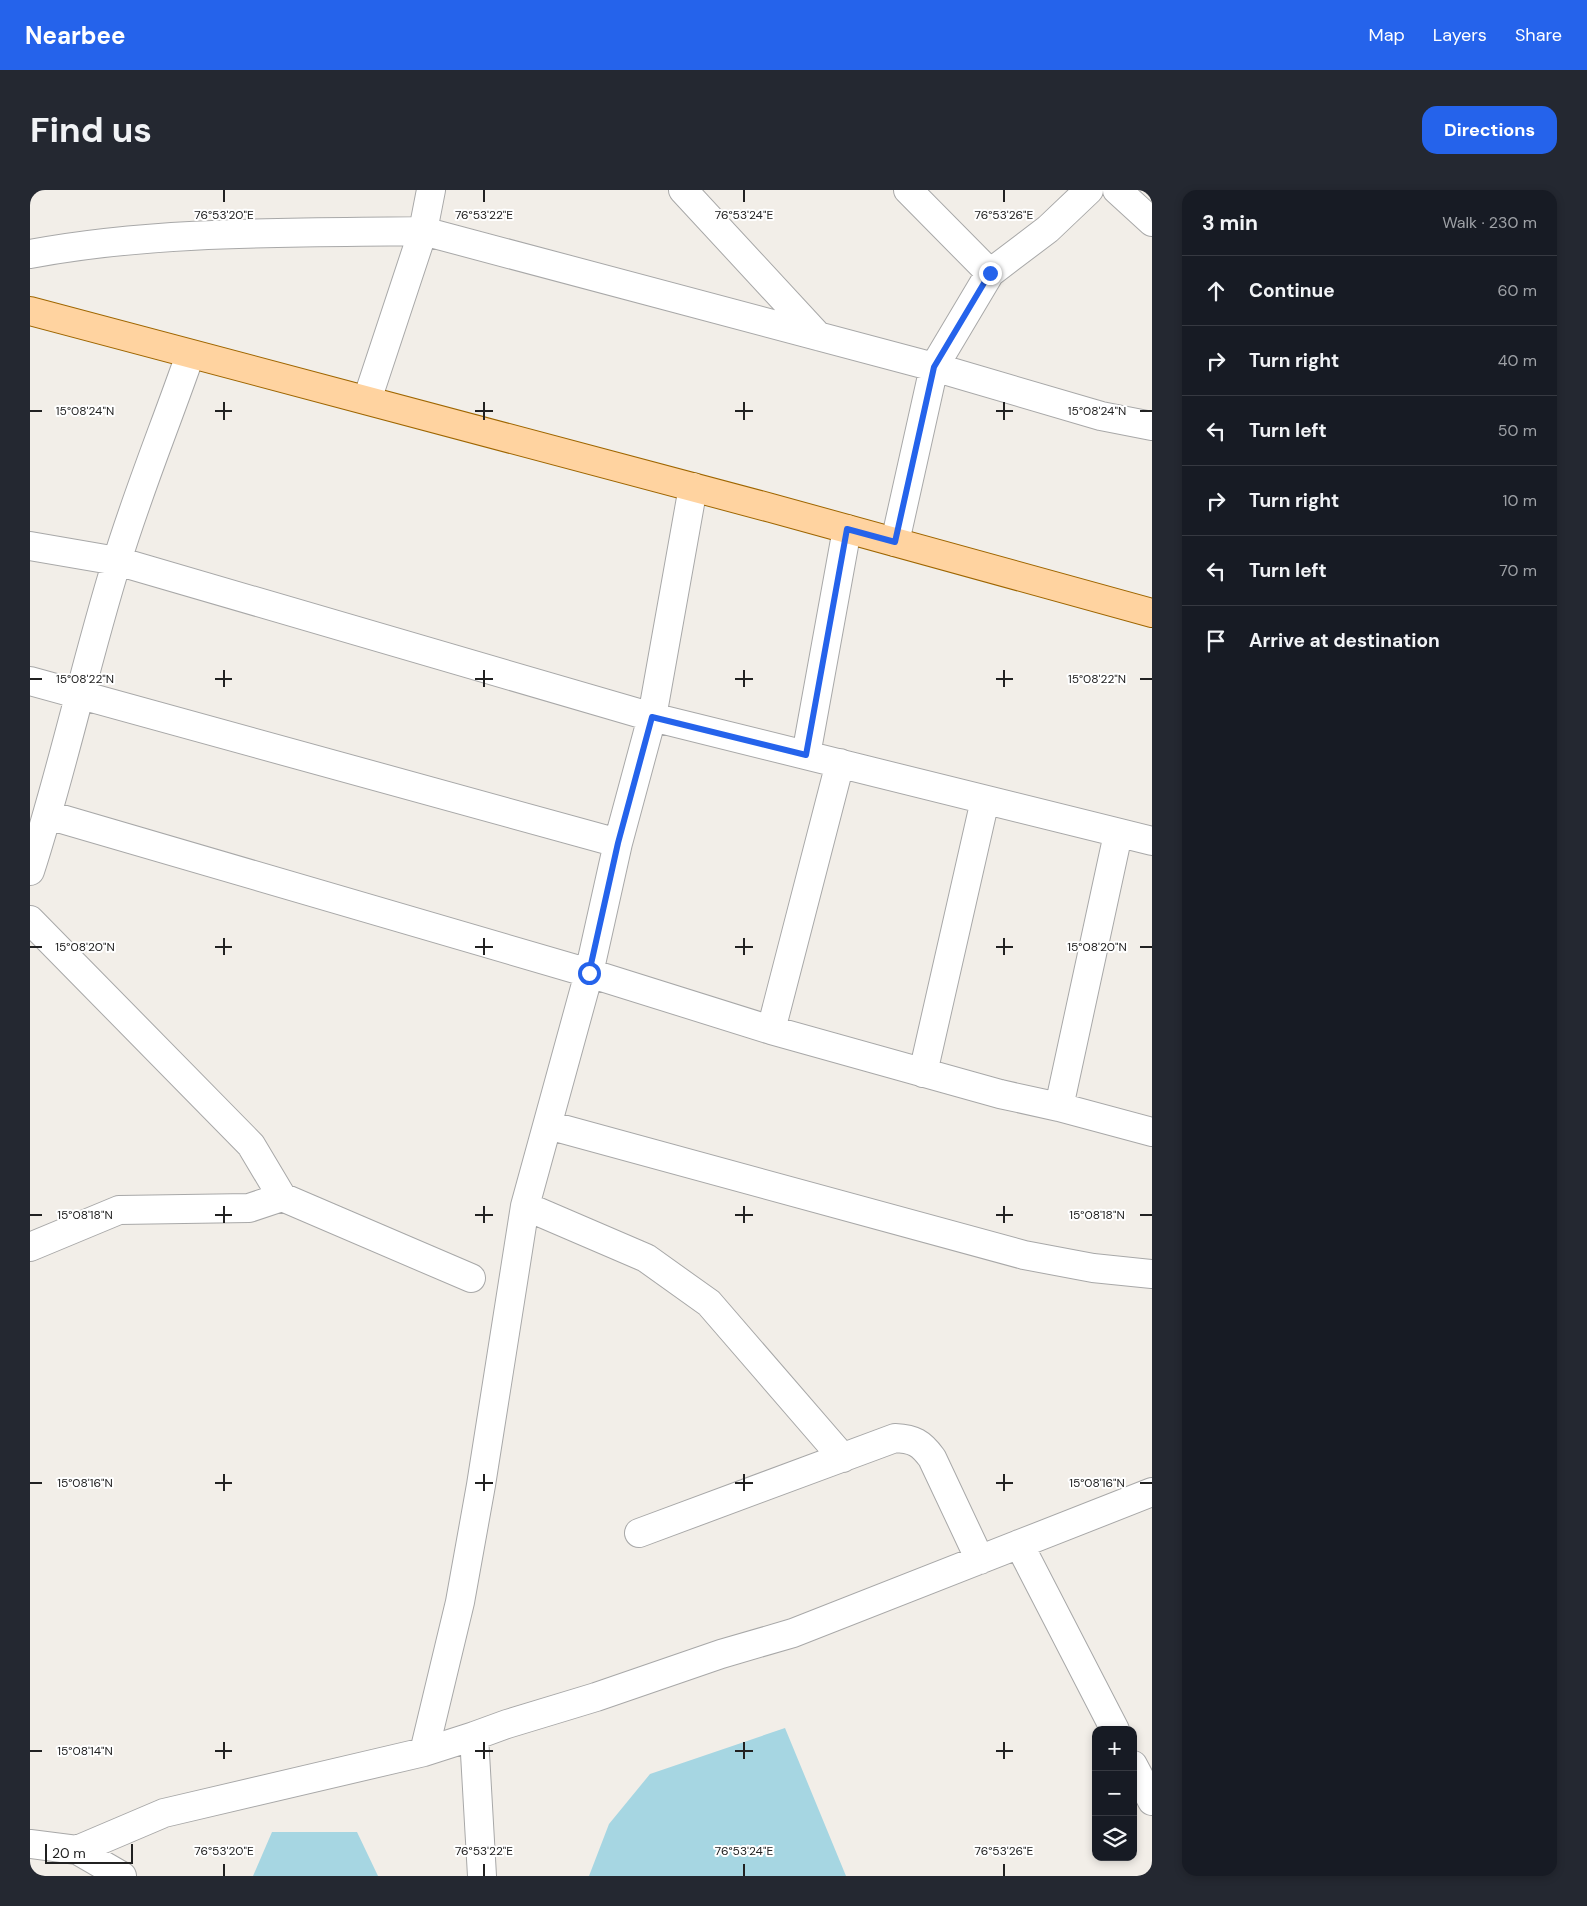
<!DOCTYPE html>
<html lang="en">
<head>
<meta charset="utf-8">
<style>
	body { margin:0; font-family:"DM Sans",sans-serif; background:#242831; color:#f1f3f6 }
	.controls { position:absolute; right:15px; bottom:15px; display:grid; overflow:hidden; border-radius:10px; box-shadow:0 2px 8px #0003 }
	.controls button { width:45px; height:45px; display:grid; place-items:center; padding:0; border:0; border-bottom:1px solid #363941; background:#171b24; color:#f1f3f6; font:25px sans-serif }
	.scale { position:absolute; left:15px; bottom:12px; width:88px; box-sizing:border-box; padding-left:5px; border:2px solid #212121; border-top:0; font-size:14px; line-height:18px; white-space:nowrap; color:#212121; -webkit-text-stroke:4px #fff; paint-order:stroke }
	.stop { position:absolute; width:15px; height:15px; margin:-11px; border:4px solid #2563eb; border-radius:50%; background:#fff }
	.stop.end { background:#2563eb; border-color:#fff; box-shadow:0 1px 5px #0008 }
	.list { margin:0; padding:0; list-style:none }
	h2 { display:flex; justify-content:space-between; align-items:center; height:65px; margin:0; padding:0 20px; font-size:21px }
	h2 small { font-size:16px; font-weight:400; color:#9ea1a6 }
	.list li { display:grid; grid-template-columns:32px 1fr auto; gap:15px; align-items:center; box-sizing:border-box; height:70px; padding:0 20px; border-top:1px solid #363941 }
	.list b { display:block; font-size:19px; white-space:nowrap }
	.list em { font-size:16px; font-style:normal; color:#9ea1a6 }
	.icon { flex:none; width:28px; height:28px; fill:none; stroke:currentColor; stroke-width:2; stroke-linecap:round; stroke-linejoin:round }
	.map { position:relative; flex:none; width:1122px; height:1686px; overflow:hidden; border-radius:15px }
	header { display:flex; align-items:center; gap:30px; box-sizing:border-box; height:70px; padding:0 25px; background:#2563eb; color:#fff }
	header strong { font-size:24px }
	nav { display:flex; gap:28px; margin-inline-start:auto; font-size:18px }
	.intro { display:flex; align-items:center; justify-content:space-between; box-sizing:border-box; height:120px; padding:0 30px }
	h1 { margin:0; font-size:35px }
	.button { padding:12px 22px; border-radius:15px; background:#2563eb; color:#fff; font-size:18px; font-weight:700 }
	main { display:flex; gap:30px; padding:0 30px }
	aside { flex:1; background:#171b24; border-radius:15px; box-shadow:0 2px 8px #0003 }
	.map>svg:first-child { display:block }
	.water { fill:#a6d6e2 }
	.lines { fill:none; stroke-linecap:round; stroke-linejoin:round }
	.minor-casing { stroke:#a8a8a8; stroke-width:30 }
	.major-casing { stroke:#9f6600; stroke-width:30 }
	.minor { stroke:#fff; stroke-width:28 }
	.major { stroke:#ffd3a0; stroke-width:28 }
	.route { stroke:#2563eb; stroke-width:6 }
	.ticks { fill:none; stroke:#212121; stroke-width:2 }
	.ticks-label { font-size:12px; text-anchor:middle; fill:#212121; stroke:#fff; stroke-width:4; stroke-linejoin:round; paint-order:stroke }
</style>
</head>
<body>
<header>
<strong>Nearbee</strong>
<nav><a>Map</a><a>Layers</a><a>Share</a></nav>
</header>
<div class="intro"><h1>Find us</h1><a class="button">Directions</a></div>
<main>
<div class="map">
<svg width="1122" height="1686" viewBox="0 0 1122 1686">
	<rect width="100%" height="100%" fill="#f2eee8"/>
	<path class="water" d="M 755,1538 L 816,1686 L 559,1686 L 579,1634 L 620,1584 Z
		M 242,1642 L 327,1642 L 348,1686 L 223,1686 Z"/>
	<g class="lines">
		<defs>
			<path id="minor" d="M 401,0 L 393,41 L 904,177 L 1071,226 L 1122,236
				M 653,0 L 788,146
				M 878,0 L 960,83
				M 1087,0 L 1122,32
				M 0,64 C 127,40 264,43 393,41 L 337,210
				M 865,352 L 904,177 L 960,83 L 1018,39 L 1059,0
				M 0,356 L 87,371 L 622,527 L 1122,651
				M 0,491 L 588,653
				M 776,565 L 817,339
				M 18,625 L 559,783 L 741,840 L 970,904 L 1029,917 L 1122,942
				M 0,681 C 33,579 55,474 87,371 C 108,302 136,234 160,165
				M 0,730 L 221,955 L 252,1007
				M 741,840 L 810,573
				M 893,883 L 955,610
				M 1029,917 L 1088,644
				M 518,935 L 994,1065 L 1063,1078 L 1122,1084
				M 495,1016 L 616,1068 L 679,1113 L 813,1268
				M 0,1057 L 89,1020 L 219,1018 L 252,1007 L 441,1088
				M 609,1343 L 865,1248 C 884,1249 891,1253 902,1268 L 950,1370
				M 989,1354 L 1085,1540
				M 444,1546 L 452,1686
				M 394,1562 L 430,1412 L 451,1295 L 495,1016 L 559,783 L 588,653 L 622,527 L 663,297
				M 1103,1575 L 1122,1611
				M 0,1654 L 47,1660 L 92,1686
				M 47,1660 L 134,1623 L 394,1562 L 444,1546 L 477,1534 L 566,1507 L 691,1464 L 763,1443 L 1122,1302"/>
			<path id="major" d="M 0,121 L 741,318 L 1122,423"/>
		</defs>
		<use href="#minor" class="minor-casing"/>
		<use href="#major" class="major-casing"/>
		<use href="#minor" class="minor"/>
		<use href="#major" class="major"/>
	</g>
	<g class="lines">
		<path class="route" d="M 559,783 L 588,653 L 622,527 L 776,565 L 817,339 L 865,352 L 904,177 L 960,83"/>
	</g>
	<path class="ticks" d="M 194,0 L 194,12M 454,0 L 454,12M 714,0 L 714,12M 974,0 L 974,12M 194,212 L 194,230M 454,212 L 454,230M 714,212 L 714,230M 974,212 L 974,230M 0,221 L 12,221M 185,221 L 202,221M 445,221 L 463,221M 705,221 L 723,221M 966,221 L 983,221M 1110,221 L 1122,221M 194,480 L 194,497M 454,480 L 454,497M 714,480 L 714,497M 974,480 L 974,497M 0,489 L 12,489M 185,489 L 202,489M 445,489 L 463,489M 705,489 L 723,489M 966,489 L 983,489M 1110,489 L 1122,489M 194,748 L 194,765M 454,748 L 454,765M 714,748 L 714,765M 974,748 L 974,765M 0,757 L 12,757M 185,757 L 202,757M 445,757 L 463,757M 705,757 L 723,757M 966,757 L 983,757M 1110,757 L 1122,757M 194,1016 L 194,1033M 454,1016 L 454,1033M 714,1016 L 714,1033M 974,1016 L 974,1033M 0,1025 L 12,1025M 185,1025 L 202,1025M 445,1025 L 463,1025M 705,1025 L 723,1025M 966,1025 L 983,1025M 1110,1025 L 1122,1025M 194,1284 L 194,1301M 454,1284 L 454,1301M 714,1284 L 714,1301M 974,1284 L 974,1301M 0,1293 L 12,1293M 185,1293 L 202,1293M 445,1293 L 463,1293M 705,1293 L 723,1293M 966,1293 L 983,1293M 1110,1293 L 1122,1293M 194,1552 L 194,1569M 454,1552 L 454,1569M 714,1552 L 714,1569M 974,1552 L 974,1569M 0,1561 L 12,1561M 185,1561 L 202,1561M 445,1561 L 463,1561M 705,1561 L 723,1561M 966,1561 L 983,1561M 194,1674 L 194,1686M 454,1674 L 454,1686M 714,1674 L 714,1686M 974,1674 L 974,1686"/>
	<g class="ticks-label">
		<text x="194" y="29">76°53'20"E</text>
		<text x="454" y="29">76°53'22"E</text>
		<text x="714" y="29">76°53'24"E</text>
		<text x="974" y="29">76°53'26"E</text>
		<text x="55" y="225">15°08'24"N</text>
		<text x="1067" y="225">15°08'24"N</text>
		<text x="55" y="493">15°08'22"N</text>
		<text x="1067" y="493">15°08'22"N</text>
		<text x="55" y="761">15°08'20"N</text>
		<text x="1067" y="761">15°08'20"N</text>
		<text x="55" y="1029">15°08'18"N</text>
		<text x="1067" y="1029">15°08'18"N</text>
		<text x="55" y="1297">15°08'16"N</text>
		<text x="1067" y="1297">15°08'16"N</text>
		<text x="55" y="1565">15°08'14"N</text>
		<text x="194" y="1665">76°53'20"E</text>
		<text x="454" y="1665">76°53'22"E</text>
		<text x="714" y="1665">76°53'24"E</text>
		<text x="974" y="1665">76°53'26"E</text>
	</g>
</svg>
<div class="controls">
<button>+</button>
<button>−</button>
<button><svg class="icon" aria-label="layers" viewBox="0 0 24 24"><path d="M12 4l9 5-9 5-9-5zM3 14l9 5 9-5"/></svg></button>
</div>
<div class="scale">20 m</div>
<div class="stop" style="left:559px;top:783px"></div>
<div class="stop end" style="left:960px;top:83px"></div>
</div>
<aside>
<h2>3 min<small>Walk · 230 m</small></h2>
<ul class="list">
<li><svg class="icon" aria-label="ahead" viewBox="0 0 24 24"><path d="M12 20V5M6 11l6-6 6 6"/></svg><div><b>Continue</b></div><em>60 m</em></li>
<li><svg class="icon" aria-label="right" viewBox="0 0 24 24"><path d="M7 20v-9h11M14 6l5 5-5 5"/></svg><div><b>Turn right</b></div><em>40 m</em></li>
<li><svg class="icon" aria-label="left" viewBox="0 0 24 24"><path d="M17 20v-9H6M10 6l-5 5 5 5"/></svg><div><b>Turn left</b></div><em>50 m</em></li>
<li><svg class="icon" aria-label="right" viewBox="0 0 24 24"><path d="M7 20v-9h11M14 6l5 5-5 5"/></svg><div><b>Turn right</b></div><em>10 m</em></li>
<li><svg class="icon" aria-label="left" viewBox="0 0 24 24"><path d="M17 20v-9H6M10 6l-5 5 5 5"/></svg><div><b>Turn left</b></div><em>70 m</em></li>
<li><svg class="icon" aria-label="arrive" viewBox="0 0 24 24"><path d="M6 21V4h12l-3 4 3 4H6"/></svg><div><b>Arrive at destination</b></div></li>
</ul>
</aside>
</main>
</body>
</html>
